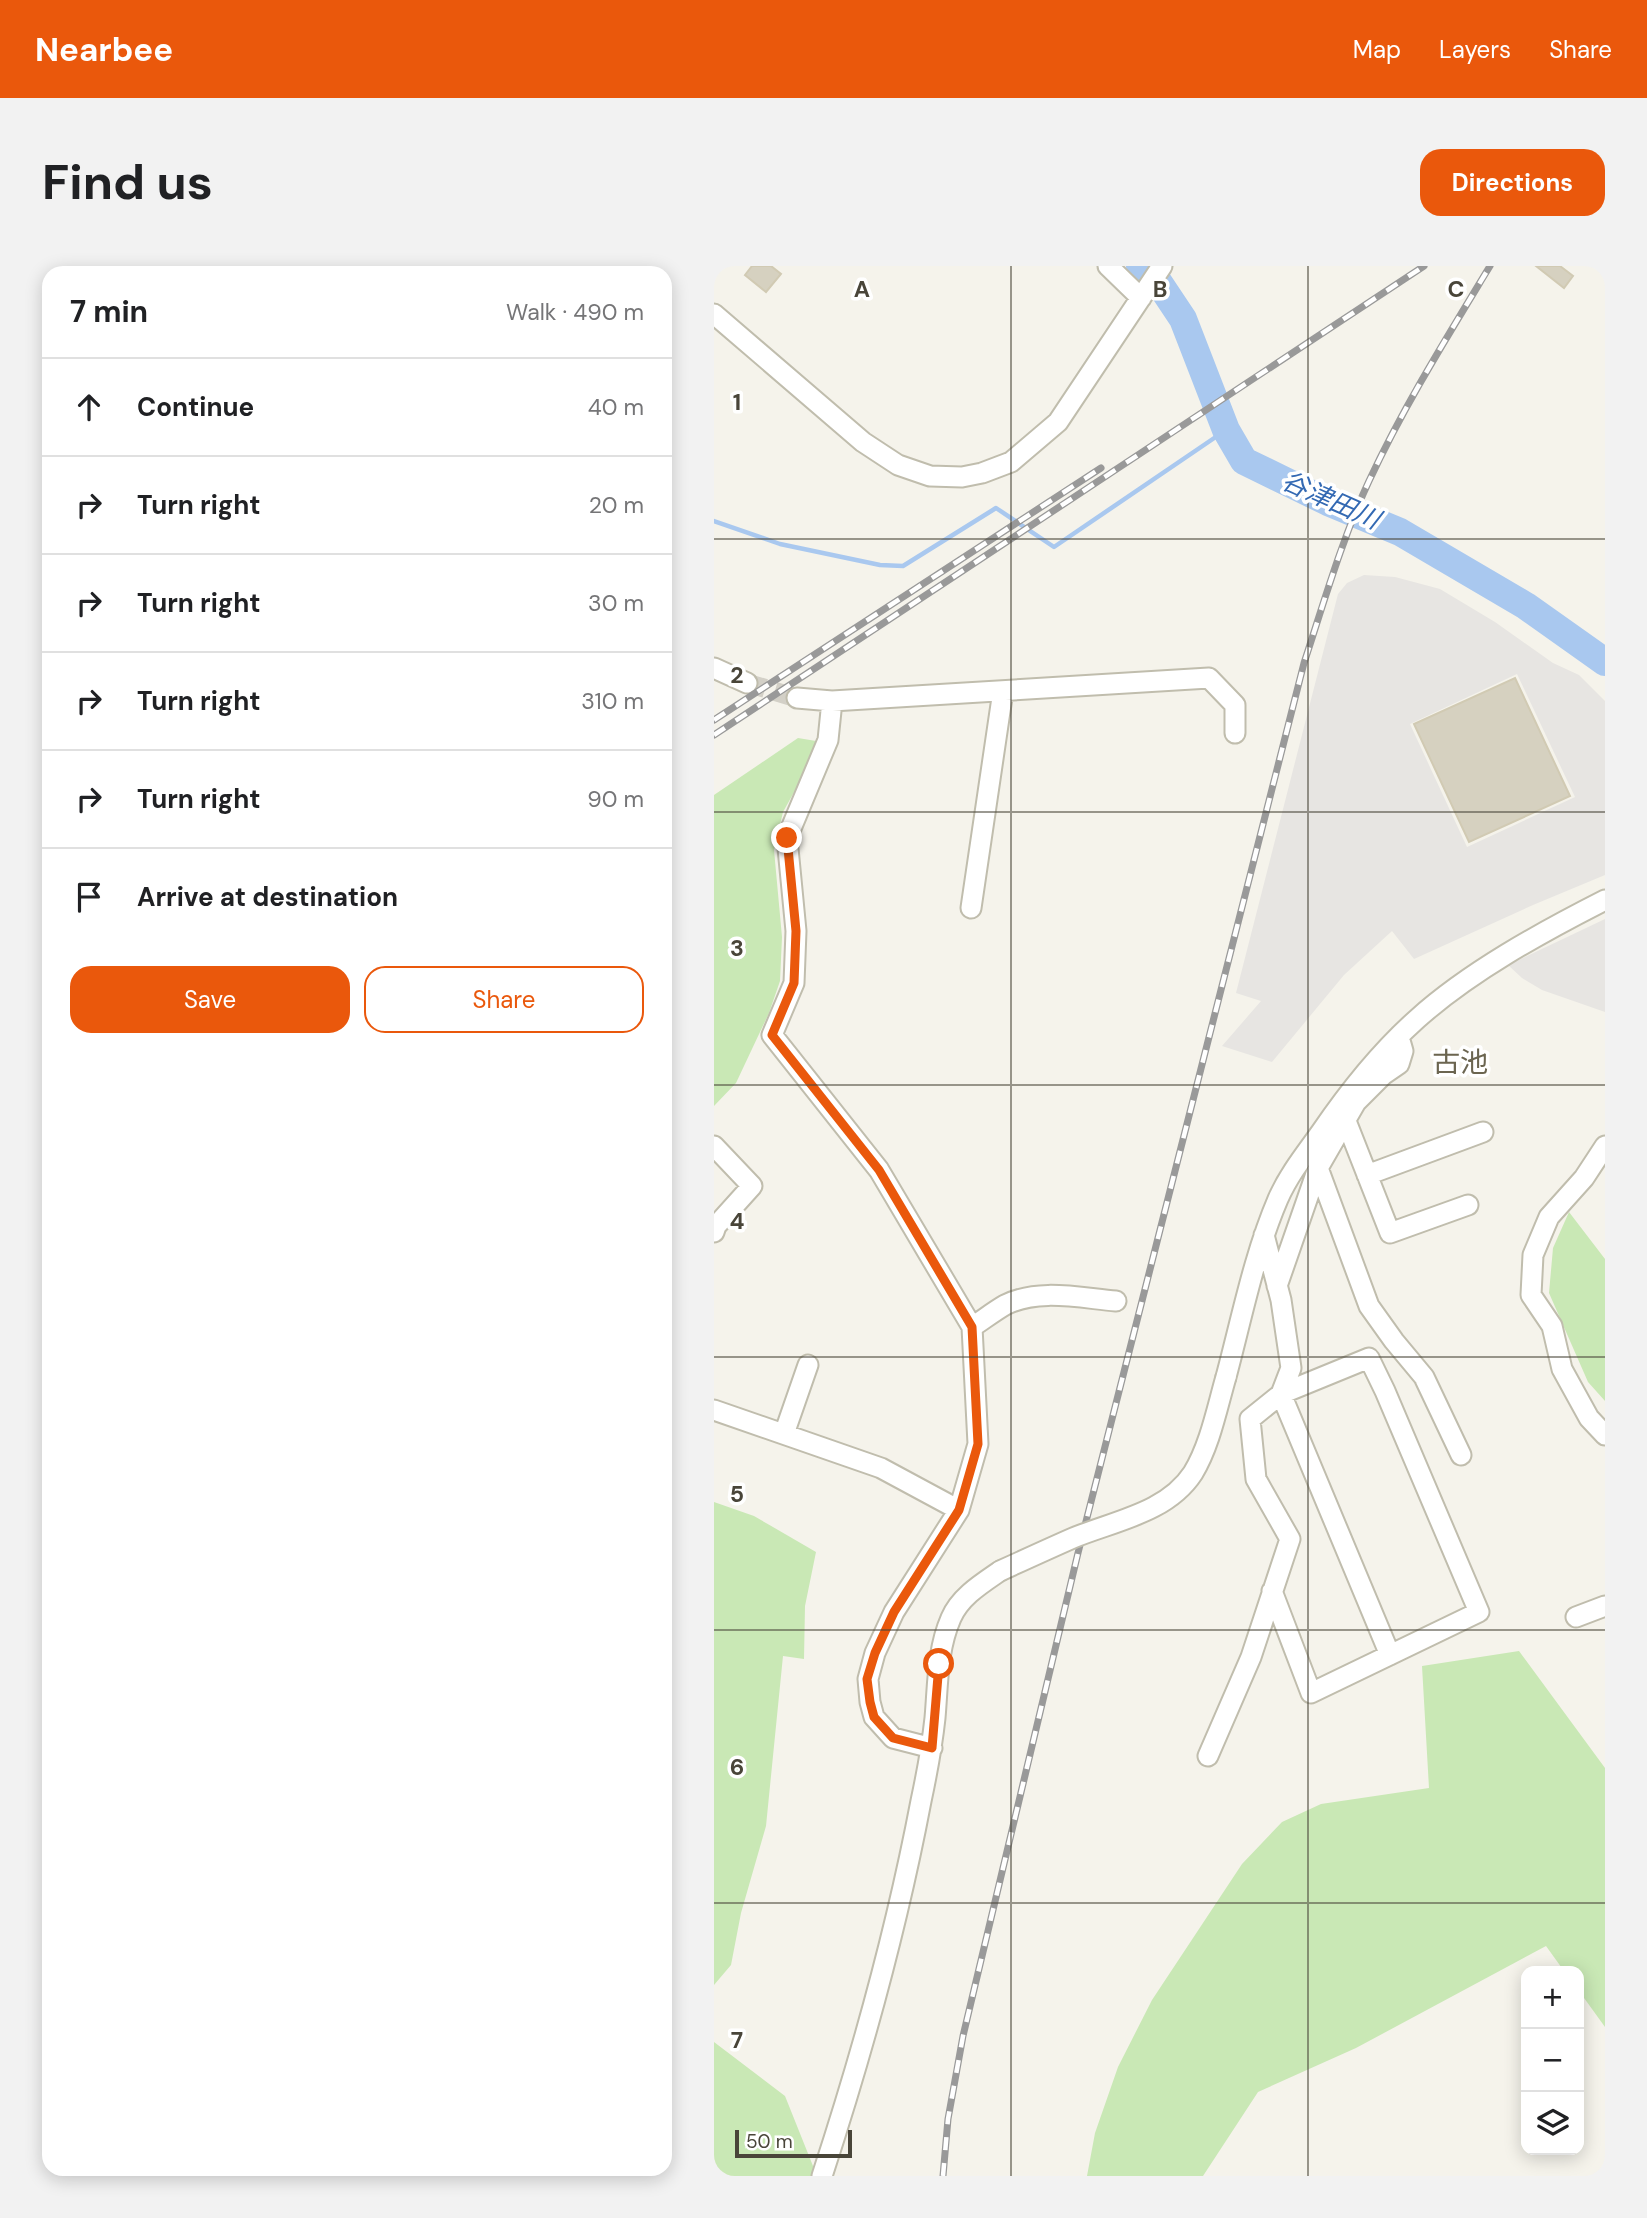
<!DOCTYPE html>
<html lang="en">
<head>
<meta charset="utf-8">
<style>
	body { margin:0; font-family:"DM Sans","Noto Sans JP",sans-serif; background:#f2f2f2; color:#202124 }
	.controls { position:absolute; right:21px; bottom:21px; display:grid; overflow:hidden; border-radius:14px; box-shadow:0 4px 18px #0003 }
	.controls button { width:63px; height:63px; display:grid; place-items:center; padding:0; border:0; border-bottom:2px solid #e0e0e0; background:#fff; color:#202124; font:35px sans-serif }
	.scale { position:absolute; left:21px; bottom:18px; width:117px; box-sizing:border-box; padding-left:7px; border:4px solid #494539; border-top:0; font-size:19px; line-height:24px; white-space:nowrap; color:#494539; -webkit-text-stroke:5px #fff; paint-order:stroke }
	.stop { position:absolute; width:21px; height:21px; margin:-16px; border:5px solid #ea580c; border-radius:50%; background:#fff }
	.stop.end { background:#ea580c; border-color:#fff; box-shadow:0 2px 7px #0008 }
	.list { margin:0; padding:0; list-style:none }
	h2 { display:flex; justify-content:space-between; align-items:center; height:91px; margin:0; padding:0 28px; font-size:30px }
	h2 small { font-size:23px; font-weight:400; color:#757577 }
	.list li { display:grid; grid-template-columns:46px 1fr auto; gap:21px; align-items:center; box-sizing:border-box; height:98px; padding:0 28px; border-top:2px solid #e0e0e0 }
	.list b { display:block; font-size:26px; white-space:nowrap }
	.list em { font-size:23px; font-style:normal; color:#757577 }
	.actions { display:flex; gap:14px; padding:21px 28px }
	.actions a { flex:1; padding:16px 0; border:2px solid #ea580c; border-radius:21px; text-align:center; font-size:24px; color:#ea580c }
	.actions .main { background:#ea580c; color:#fff }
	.icon { flex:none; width:38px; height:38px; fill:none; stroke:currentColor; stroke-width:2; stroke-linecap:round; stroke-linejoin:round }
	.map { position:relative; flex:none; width:891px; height:1910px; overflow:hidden; border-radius:21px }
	header { display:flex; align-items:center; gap:42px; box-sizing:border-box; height:98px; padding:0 35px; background:#ea580c; color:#fff }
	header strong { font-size:33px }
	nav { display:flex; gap:38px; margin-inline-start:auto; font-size:24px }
	.intro { display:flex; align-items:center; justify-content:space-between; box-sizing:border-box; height:168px; padding:0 42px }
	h1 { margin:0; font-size:49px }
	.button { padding:18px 32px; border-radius:21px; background:#ea580c; color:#fff; font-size:24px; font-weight:700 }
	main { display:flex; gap:42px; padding:0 42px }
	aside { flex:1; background:#fff; border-radius:21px; box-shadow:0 4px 18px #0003 }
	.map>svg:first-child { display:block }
	.green { fill:#c9e8b5 }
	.parking { fill:#e7e5e2; fill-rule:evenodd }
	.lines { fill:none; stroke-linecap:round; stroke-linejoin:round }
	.stream { stroke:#a9c8ef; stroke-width:4.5 }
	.river { stroke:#a9c8ef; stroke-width:28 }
	.building { fill:#d6d1c0; stroke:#d1cab3; stroke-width:2 }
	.minor-tunnel { stroke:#d3d0c7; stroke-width:19; stroke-dasharray:19 10; stroke-linecap:butt }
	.minor-casing { stroke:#c0bdad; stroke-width:23 }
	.minor { stroke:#fff; stroke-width:19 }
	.rail-casing { stroke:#999; stroke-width:7 }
	.rail { stroke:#fff; stroke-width:4.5; stroke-dasharray:13; stroke-linecap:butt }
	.minor-bridge-casing { stroke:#c0bdad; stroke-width:23; stroke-linecap:butt }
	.minor-bridge { stroke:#fff; stroke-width:19 }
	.route { stroke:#ea580c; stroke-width:9 }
	.grid { fill:none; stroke:#494539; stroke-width:2; stroke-opacity:0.55 }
	.labels { text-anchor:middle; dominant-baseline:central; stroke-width:7; stroke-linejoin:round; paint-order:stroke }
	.water-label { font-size:26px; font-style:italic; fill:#3369b3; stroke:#fff }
	.quarter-label { font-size:28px; fill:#6b6550; stroke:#fff }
	.grid-label { font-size:23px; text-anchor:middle; font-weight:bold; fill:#494539; stroke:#fff; stroke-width:7; stroke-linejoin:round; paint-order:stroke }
</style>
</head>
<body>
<header>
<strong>Nearbee</strong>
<nav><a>Map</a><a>Layers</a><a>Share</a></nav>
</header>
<div class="intro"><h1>Find us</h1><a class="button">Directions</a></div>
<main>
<aside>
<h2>7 min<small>Walk · 490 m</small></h2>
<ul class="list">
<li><svg class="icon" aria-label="ahead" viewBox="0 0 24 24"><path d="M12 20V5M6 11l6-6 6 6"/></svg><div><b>Continue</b></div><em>40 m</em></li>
<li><svg class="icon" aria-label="right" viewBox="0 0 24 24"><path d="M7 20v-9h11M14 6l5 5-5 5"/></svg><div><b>Turn right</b></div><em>20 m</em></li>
<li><svg class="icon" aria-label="right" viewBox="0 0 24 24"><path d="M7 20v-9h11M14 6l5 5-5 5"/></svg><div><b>Turn right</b></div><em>30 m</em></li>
<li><svg class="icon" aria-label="right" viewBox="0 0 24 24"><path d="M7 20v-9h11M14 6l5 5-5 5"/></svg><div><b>Turn right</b></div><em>310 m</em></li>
<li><svg class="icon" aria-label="right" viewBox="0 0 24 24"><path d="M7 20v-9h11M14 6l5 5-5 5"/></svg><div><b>Turn right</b></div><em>90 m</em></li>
<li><svg class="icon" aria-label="arrive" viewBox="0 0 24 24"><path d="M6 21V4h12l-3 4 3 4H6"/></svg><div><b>Arrive at destination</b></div></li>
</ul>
<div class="actions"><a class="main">Save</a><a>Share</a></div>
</aside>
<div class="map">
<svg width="891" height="1910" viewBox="0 0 891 1910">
	<rect width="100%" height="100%" fill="#f5f3eb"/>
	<path class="green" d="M 84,472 L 108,476 L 69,546 L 60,584 L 68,671 L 66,715 L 55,747 L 22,817 L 0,840 L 0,529 Z
		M 855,946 L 891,993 L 891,1135 L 874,1116 L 835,1027 L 839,982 Z
		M 0,1236 L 40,1250 L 102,1286 L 91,1340 L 90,1393 L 69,1390 L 52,1560 L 27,1647 L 17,1699 L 0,1719 Z
		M 805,1385 L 891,1502 L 891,1761 L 865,1725 L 865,1705 L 850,1705 L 832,1680 L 642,1782 L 544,1826 L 489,1910 L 373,1910 L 381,1867 L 404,1801 L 438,1734 L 528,1598 L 568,1556 L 607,1538 L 715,1522 L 708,1400 Z
		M 0,1776 L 71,1830 L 103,1910 L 0,1910 Z"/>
	<path class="parking" d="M 650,309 L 681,311 L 726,323 L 781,356 L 839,397 L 865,409 L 891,435 L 891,609 L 819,639 L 700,693 L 678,665 L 630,709 L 558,796 L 508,780 L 547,735 L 522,727 L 624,328 L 633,317 ZM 803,408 L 861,531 L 753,581 L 696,458 Z
		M 891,653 L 891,746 L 828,724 L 808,712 L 794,699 Z"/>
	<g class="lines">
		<path class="stream" d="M 0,255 L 66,278 L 166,299 L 189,300 L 282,242 L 340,281 L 512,164"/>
		<path class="river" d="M 426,0 L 441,11 L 469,53 L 512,164 L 530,195 L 614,236 L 686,266 L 812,340 L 891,396"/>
	</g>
	<path class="building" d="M 38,0 L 57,0 L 67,8 L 52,26 L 31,9 Z
		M 822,0 L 846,0 L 859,10 L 850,22 Z
		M 801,412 L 856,530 L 755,576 L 700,458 Z"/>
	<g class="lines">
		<path class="minor-tunnel" d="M 33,417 L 83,432"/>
		<defs>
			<path id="minor" d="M 394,0 L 427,32
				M 0,48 L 149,176 L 184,199 L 216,210 L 248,211 L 268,207 L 297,196 L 344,156 L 448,0
				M 0,402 L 33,417
				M 83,432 L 118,435
				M 257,642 L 289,425
				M 632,855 L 676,967 L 754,939
				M 0,880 L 38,920 L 2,960 L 0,966
				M 891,880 L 870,912 L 835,951 L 819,989 L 817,1029 L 838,1060 L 848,1103 L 875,1152 L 891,1169
				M 604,902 L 655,1040 L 680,1075 L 710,1111 L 747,1189
				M 653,909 L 769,866
				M 550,969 L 567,1034 L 577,1102 L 567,1128 L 676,1389
				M 563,1020 L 604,902 L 642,836 L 669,809 L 685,798 L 689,785 L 685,771
				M 258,1061 C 269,1054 279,1046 291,1039 C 324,1022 366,1032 402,1035
				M 512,1111 C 528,1051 540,989 564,933 C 575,908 592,887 607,866 C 635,825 666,786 703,753 C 755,706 828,666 891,634
				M 0,1144 L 167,1202 L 245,1244
				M 70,1168 L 94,1099
				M 862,1351 L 891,1340
				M 218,1482 L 179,1472 L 160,1451 L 156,1436 L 154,1413 L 161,1387 L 180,1346 L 245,1244 L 264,1178 L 258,1061 L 165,904 L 58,769 L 80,717 L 82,665 L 73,572 L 114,474 L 118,435 L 495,412 L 521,439 L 521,467
				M 494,1490 L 537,1391 L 576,1273 L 542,1213 L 536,1153 L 567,1128 L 655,1092 L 671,1125 L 765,1346 L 597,1427 L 558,1325
				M 108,1910 C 148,1788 183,1661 207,1535 C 213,1507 218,1480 221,1452 C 224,1418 223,1384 237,1352 C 246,1331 267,1318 286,1305"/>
		</defs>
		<use href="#minor" class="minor-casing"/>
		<use href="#minor" class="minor"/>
		<defs>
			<path id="rail" d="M 0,454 L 387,202
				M 0,469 L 710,0
				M 229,1910 L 234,1853 L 249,1770 L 364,1287 L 590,397 C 610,336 628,273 655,215 C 690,140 733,71 776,0"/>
		</defs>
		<use href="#rail" class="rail-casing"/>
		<use href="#rail" class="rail"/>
		<defs>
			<path id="minor-bridge" d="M 286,1305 C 310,1294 334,1283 359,1272 C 400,1255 453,1247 479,1207 C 496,1179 503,1142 512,1111"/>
		</defs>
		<use href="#minor-bridge" class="minor-bridge-casing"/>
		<use href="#minor-bridge" class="minor-bridge"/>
	</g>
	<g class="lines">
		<path class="route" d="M 73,572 L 82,665 L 80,717 L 58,769 L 165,904 L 258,1061 L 264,1178 L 245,1244 L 180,1346 L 161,1387 L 153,1413 L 156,1436 L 160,1451 L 179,1472 L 218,1482 L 225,1398"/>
	</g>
	<path class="grid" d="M 297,0 L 297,1910M 594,0 L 594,1910M 0,273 L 891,273M 0,546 L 891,546M 0,819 L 891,819M 0,1091 L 891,1091M 0,1364 L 891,1364M 0,1637 L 891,1637"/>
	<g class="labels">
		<g class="water-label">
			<text transform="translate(617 234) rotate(24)">谷津田川</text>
		</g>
		<g class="quarter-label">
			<text x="746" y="796">古池</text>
		</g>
	</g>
	<g class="grid-label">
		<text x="148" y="31">A</text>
		<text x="446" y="31">B</text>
		<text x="742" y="31">C</text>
		<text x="23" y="144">1</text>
		<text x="23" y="417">2</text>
		<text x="23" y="690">3</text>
		<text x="23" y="963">4</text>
		<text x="23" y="1236">5</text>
		<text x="23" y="1509">6</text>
		<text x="23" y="1782">7</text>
	</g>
</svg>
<div class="controls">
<button>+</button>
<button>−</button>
<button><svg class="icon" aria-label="layers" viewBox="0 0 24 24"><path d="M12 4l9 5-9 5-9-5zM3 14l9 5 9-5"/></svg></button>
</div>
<div class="scale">50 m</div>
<div class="stop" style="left:225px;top:1398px"></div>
<div class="stop end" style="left:73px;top:572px"></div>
</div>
</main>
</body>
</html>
